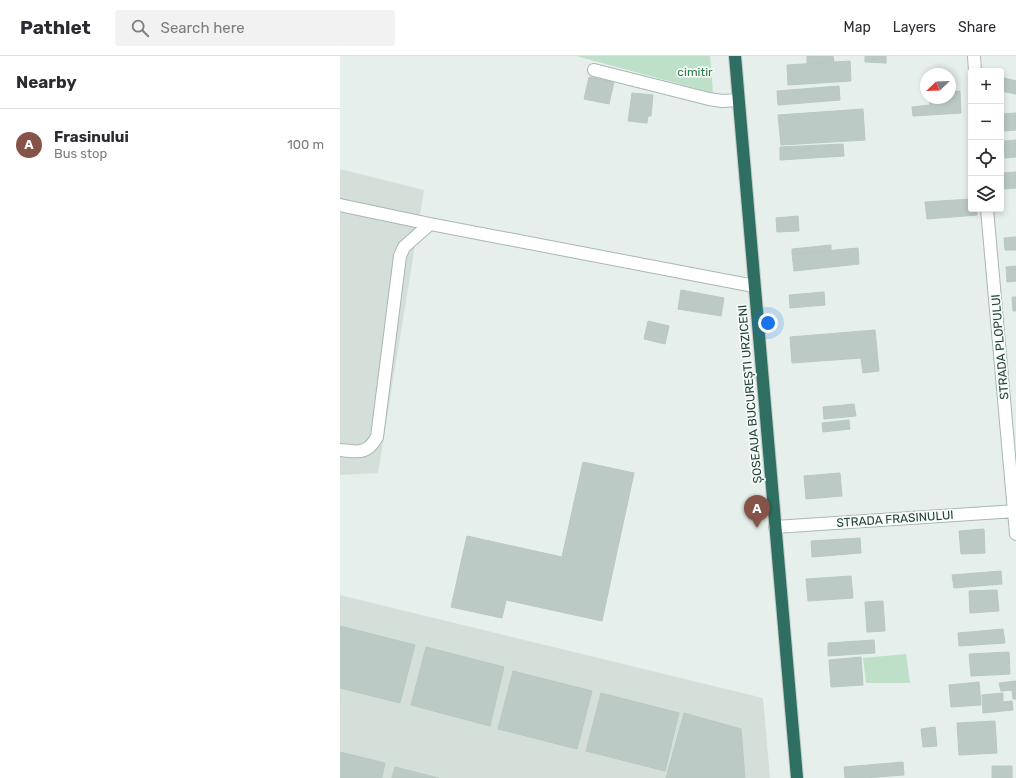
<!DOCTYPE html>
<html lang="en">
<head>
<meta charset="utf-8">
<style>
	body { margin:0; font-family:Rubik,sans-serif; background:#f2f2f3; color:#2b2b33 }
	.controls { position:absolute; right:12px; top:12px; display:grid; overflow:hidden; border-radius:4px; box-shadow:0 2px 6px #0003 }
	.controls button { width:36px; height:36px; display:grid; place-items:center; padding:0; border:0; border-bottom:1px solid #e1e1e2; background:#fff; color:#2b2b33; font:20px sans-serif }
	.compass { position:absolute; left:580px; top:12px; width:36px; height:36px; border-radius:50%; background:#fff; box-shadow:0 2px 6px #0003; rotate:247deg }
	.you { position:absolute; left:428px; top:267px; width:14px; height:14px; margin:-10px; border:3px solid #fff; border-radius:50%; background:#1a73e8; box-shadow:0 0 0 6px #1a73e833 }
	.badge { display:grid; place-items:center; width:26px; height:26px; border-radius:50%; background:#855347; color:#fff; font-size:13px; font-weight:700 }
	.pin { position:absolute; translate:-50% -33px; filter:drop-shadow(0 1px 2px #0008) }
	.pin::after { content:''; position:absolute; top:21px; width:14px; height:12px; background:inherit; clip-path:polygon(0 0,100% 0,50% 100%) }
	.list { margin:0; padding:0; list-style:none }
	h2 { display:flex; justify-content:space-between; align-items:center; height:52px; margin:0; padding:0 16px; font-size:17px }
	h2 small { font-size:13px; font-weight:400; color:#7c7c81 }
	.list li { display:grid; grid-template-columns:26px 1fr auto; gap:12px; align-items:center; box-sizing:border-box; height:72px; padding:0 16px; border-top:1px solid #e1e1e2 }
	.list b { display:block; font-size:15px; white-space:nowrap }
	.list p { margin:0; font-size:13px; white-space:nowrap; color:#7c7c81 }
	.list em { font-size:13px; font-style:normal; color:#7c7c81 }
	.icon { flex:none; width:22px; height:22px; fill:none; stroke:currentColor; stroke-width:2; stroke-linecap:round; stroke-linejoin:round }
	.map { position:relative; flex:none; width:676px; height:722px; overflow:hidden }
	header { display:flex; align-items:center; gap:24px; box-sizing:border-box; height:56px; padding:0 20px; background:#fff; border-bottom:1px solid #e1e1e2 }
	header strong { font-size:19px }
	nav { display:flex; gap:22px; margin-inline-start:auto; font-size:14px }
	.search { width:280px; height:36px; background:#f2f2f3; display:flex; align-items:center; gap:10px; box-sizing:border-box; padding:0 14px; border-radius:4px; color:#7c7c81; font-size:15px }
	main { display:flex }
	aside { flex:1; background:#fff }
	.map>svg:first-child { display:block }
	.built { fill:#d4dfda }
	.green { fill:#bfe0c8 }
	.building { fill:#bbcac4; stroke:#b8c9c2 }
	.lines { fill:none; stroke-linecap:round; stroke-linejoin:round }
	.minor-casing { stroke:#a8b8b2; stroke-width:14 }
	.highway-casing { stroke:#c2cac8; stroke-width:14 }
	.minor { stroke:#fff; stroke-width:12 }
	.highway { stroke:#2f6f62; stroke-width:12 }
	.labels { text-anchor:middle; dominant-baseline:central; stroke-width:3.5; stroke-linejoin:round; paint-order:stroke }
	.park-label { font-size:12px; fill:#2d7a4b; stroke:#f7fbf9 }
	.street-label { font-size:12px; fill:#24423a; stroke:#f7fbf9 }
</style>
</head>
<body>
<header>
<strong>Pathlet</strong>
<div class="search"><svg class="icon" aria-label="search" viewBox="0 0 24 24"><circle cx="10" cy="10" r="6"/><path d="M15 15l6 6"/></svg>Search here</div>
<nav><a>Map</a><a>Layers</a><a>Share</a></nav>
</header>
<main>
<aside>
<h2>Nearby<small></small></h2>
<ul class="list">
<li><span class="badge">A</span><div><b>Frasinului</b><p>Bus stop</p></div><em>100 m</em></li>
</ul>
</aside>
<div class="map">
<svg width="676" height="722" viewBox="0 0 676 722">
	<rect width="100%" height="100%" fill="#e6efeb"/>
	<path class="built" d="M 0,113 L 84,134 L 38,417 L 0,419 Z
		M 0,539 L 423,642 L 430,722 L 0,722 Z"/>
	<path class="green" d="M 236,0 L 370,0 L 373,37 Z
		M 566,598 L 570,627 L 526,627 L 523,602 Z"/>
	<path class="building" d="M 467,0 L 493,0 L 494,6 L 467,8 Z
		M 525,0 L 546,0 L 546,7 L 525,6 Z
		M 510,5 L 511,25 L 448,29 L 447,9 Z
		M 249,21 L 274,26 L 269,48 L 244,43 Z
		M 661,21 L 676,25 L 676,38 L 661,35 Z
		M 499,30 L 500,44 L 438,49 L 437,35 Z
		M 620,35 L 621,57 L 573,60 L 572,51 L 590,49 L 589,42 L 610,42 L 610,36 Z
		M 292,37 L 313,39 L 311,60 L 308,60 L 307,67 L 288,65 Z
		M 523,53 L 525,84 L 441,89 L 438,59 Z
		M 676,57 L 676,74 L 663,75 L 662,58 Z
		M 676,84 L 676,101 L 665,102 L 664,85 Z
		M 503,88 L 504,100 L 440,104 L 440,91 Z
		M 676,116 L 676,132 L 663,133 L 662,117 Z
		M 631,143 L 631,153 L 636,153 L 637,159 L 587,163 L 585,146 Z
		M 458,160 L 459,175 L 437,176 L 436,162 Z
		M 676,181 L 676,194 L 665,194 L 664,182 Z
		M 491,189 L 491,195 L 452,198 L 452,193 Z
		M 518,192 L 519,208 L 454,215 L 452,198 Z
		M 676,210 L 676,225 L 667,226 L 666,211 Z
		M 341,234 L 384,242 L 381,260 L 338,253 Z
		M 484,236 L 485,249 L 450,252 L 449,239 Z
		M 672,241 L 676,241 L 676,255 L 673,255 Z
		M 308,265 L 329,270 L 325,288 L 304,283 Z
		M 535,274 L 539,315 L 523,317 L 521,302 L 452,307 L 450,281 Z
		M 514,348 L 516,360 L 484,363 L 483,351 Z
		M 509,364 L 510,373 L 483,376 L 482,367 Z
		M 243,406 L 294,417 L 262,565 L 166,544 L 162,562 L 111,551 L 127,480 L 222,501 Z
		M 500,417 L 502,440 L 466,443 L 464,420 Z
		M 644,473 L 645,497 L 621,498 L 619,475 Z
		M 520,482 L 521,497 L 472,501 L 471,485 Z
		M 661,515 L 662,528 L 614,532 L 612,519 Z
		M 511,520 L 513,542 L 468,545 L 466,523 Z
		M 657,534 L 659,555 L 630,557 L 629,535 Z
		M 543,545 L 545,575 L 527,576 L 525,546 Z
		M 0,570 L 75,589 L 60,647 L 0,632 Z
		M 663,573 L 665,587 L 619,590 L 618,577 Z
		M 534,584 L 535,597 L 488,600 L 488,587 Z
		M 86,591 L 164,611 L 150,670 L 71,649 Z
		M 669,596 L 670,618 L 631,620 L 629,598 Z
		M 521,601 L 523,629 L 491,631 L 489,604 Z
		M 173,615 L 252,635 L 237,693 L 158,673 Z
		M 676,625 L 676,643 L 673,643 L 672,634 L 661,635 L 659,627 Z
		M 639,626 L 641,649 L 611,651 L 609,629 Z
		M 261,637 L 339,657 L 325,715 L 246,695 Z
		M 663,637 L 663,646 L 672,645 L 673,654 L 643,657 L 642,639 Z
		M 344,657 L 401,673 L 405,722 L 326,722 Z
		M 655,665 L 657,697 L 619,699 L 617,667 Z
		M 595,671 L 597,690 L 583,691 L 581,673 Z
		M 0,696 L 45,707 L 42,722 L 0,722 Z
		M 563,706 L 564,719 L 524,722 L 505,722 L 504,711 Z
		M 652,710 L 672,710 L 672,722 L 652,722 Z
		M 55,711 L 99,722 L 52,722 Z"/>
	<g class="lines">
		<defs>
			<path id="minor" d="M 634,0 L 635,15
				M 254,14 L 369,43 L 382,45 L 398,44
				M 0,149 L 90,168 L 414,230
				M 647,153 L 676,478
				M 0,394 C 18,396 27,399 37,381 L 60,200 L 64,191 L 90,168
				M 435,471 L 676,455"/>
			<path id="highway" d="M 395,0 L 457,722"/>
		</defs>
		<use href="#minor" class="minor-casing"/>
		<use href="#highway" class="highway-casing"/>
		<use href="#minor" class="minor"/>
		<use href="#highway" class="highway"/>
	</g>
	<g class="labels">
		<g class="park-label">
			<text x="355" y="16">cimitir</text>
		</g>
		<g class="street-label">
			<text transform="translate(660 291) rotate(-95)">STRADA PLOPULUI</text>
			<text transform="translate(410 338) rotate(-95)">ȘOSEAUA BUCUREȘTI URZICENI</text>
			<text transform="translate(555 463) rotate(-4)">STRADA FRASINULUI</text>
		</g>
	</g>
</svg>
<div class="controls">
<button>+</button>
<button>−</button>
<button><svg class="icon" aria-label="locate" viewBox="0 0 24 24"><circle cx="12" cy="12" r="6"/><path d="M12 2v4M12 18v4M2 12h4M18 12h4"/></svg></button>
<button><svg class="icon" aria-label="layers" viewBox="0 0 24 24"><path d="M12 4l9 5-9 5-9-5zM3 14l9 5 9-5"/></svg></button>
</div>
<svg class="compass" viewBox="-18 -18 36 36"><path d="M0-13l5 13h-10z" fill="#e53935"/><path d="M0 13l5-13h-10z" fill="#7c7c81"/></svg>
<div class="you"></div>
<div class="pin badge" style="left:417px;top:472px">A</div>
</div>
</main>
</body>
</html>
